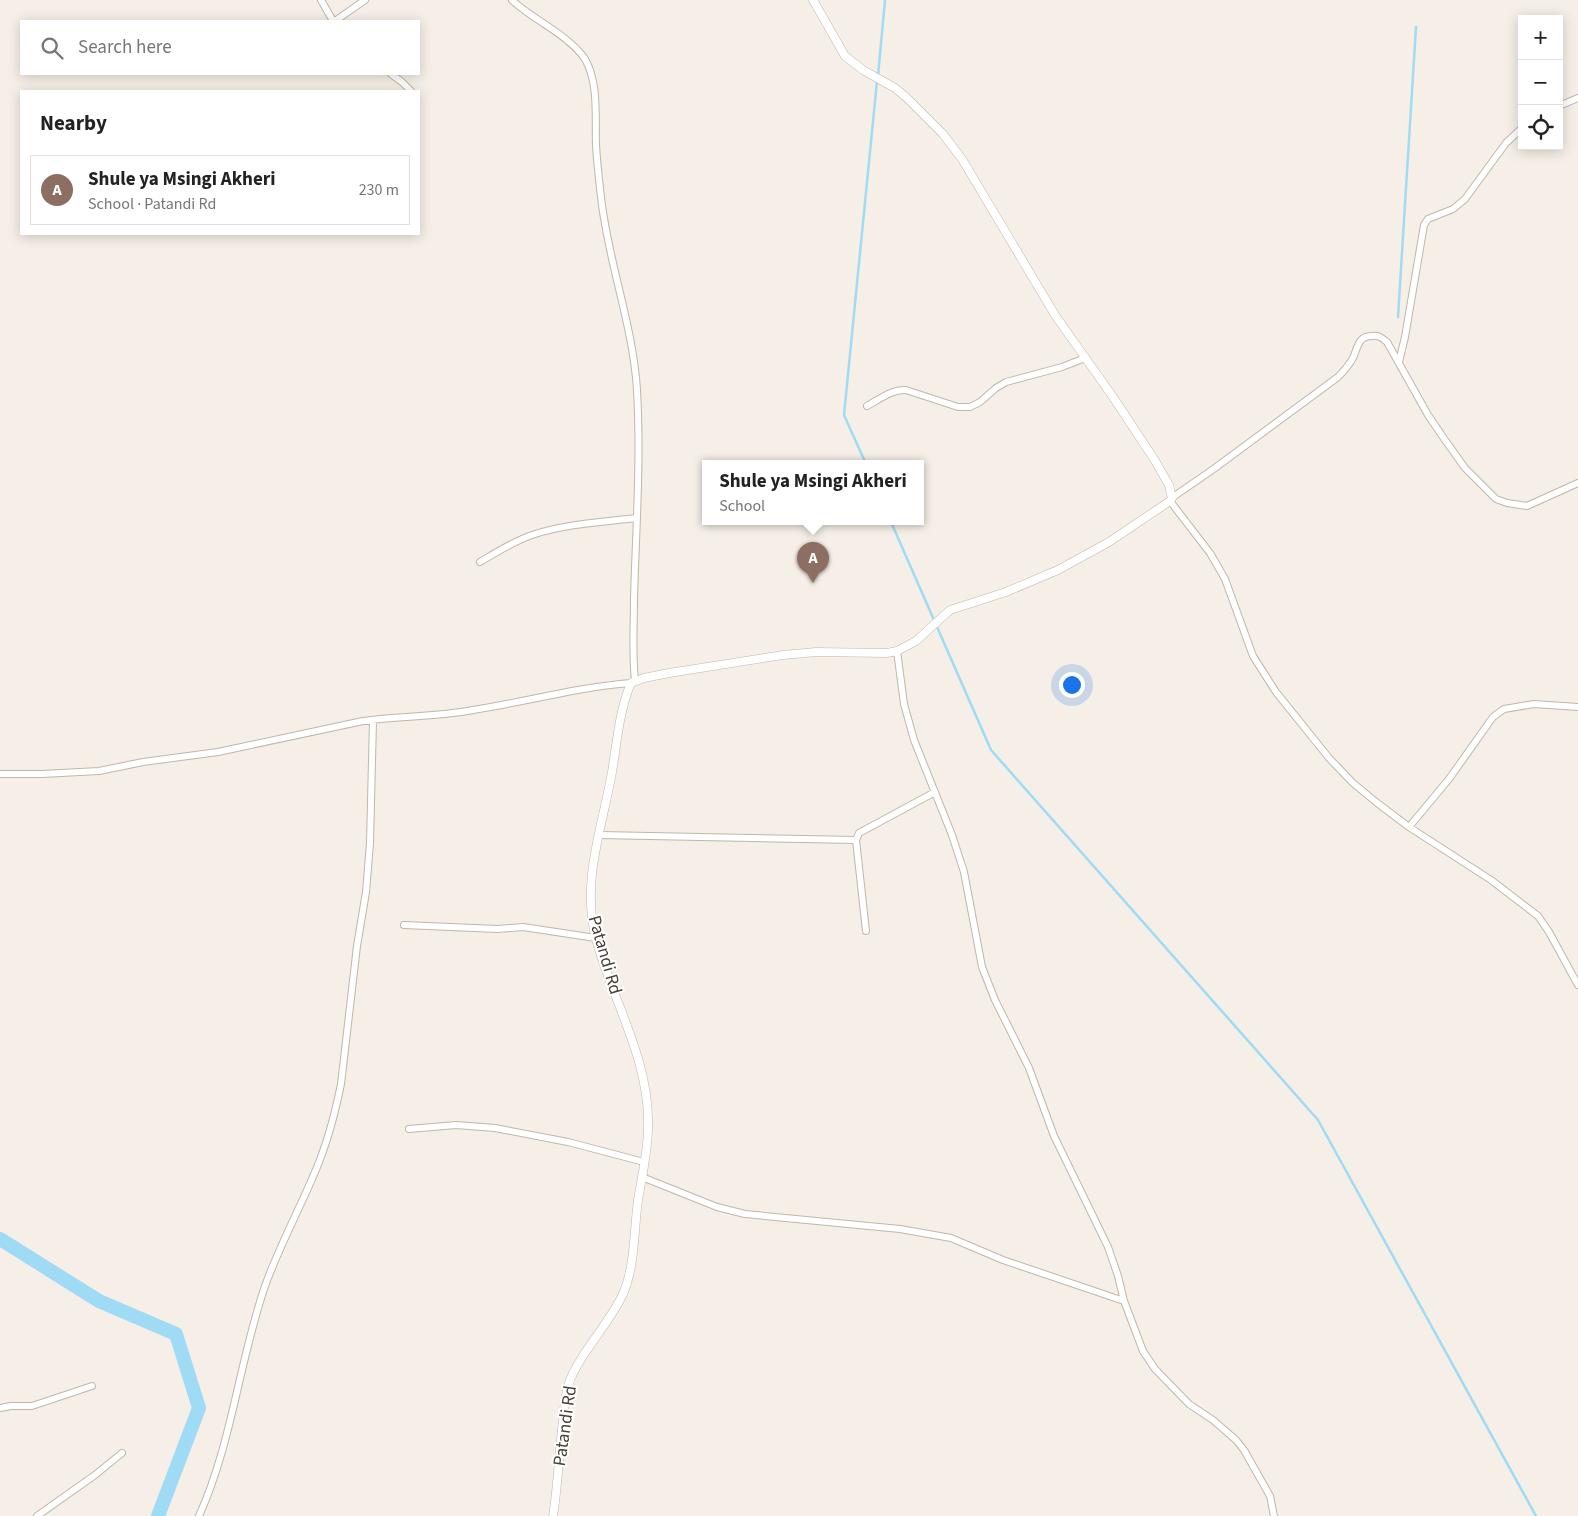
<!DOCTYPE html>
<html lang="en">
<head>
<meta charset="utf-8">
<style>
	body { margin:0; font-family:"Source Sans 3",sans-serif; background:#f6f6f6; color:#222 }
	.controls { position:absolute; right:15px; top:15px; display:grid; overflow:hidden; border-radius:0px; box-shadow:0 2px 12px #0003 }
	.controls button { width:45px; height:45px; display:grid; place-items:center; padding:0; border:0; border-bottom:1px solid #e0e0e0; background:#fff; color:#222; font:25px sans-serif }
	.you { position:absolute; left:1071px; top:684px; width:18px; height:18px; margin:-12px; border:4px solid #fff; border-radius:50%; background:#1a73e8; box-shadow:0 0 0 8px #1a73e833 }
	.badge { display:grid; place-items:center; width:32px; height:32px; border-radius:50%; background:#111827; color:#fff; font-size:16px; font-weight:700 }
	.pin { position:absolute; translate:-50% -41px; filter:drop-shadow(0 1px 2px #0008) }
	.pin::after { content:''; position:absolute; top:26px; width:18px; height:15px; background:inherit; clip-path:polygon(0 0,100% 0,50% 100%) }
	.popup { position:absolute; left:702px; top:460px; width:222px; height:65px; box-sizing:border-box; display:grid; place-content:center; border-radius:0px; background:#fff; filter:drop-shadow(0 1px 4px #0005); font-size:16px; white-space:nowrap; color:#767676 }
	.popup b { font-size:19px; color:#222 }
	.popup::after { content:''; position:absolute; left:50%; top:100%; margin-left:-10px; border:10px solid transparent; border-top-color:#fff }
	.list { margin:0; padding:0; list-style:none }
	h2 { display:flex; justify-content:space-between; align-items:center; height:65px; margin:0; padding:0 20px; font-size:21px }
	h2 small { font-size:16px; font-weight:400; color:#767676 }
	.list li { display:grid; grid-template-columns:32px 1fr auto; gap:15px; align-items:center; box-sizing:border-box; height:70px; margin:0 10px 10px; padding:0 10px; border:1px solid #e0e0e0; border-radius:0px }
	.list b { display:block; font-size:19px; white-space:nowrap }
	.list p { margin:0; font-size:16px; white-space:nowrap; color:#767676 }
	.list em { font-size:16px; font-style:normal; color:#767676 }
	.icon { flex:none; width:28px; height:28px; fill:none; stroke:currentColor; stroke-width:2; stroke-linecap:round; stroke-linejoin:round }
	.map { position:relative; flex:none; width:1578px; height:1516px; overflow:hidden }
	.search { position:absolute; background:#fff; box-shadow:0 2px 12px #0003; left:20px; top:20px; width:400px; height:55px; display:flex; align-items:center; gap:12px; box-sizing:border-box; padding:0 18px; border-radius:0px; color:#767676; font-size:19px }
	.panel { position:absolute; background:#fff; box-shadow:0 2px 12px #0003; left:20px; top:90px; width:400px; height:145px; border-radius:0px }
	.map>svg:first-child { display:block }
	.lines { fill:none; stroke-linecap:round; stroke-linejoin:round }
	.stream { stroke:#9fdbf5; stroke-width:2.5 }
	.river { stroke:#9fdbf5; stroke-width:14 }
	.minor-casing { stroke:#c1b6a9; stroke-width:8 }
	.tertiary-casing { stroke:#c1b6a9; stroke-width:9 }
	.minor { stroke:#fff; stroke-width:6 }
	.tertiary { stroke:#fff; stroke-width:8 }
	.labels { text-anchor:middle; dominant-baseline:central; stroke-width:4; stroke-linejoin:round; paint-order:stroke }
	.street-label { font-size:18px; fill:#483f35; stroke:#fff }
</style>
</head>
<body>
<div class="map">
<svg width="1578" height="1516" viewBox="0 0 1578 1516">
	<rect width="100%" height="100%" fill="#f5efe7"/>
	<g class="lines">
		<path class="stream" d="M 878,76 L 885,0
			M 1398,317 L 1416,27
			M 866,464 L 844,415 L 877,81
			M 891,522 L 991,750 L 1318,1120 L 1536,1516"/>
		<path class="river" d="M 0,1239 L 99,1301 L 176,1334 L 199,1408 L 158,1516"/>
		<defs>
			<path id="minor" d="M 321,0 L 333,21
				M 512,0 C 533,20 569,35 585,59 C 599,83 595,118 596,145 C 597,162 599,180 601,197 C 608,262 633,325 637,390 C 641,459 636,529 634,598 C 634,626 632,653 635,681
				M 335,21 L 365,0
				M 391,74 L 402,82 L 411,91
				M 1559,106 L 1578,98
				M 1399,362 L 1405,337 L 1424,225 L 1428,219 L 1453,209 L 1465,199 L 1506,143 L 1522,128
				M 867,406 C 880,399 892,389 906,390 L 958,407 L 970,407 L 980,402 L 996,388 L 1006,382 L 1062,367 L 1085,358
				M 1173,497 L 1215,468 L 1338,377 C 1344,371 1349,365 1353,358 C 1358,347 1358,336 1372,336 C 1379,335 1382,338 1387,342 L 1428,415 L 1445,440 L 1465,468 L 1496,499 L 1507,503 L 1527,506 L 1578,483
				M 1170,501 L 1210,553 L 1225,579 L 1253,656 L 1276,692 L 1329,758 L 1353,783 L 1376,802 L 1409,827 L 1491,880 L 1538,916 L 1549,932 L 1578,985
				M 480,562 C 497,552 514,541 532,535 C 565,524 602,522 636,518
				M 897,651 L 904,704 L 914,740 L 952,835 L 964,872 L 982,967 L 995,1000 L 1029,1068 L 1054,1136 L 1108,1247 L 1118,1276 L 1124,1301 L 1143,1351 L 1155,1369 L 1189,1404 L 1213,1420 L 1236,1440 L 1244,1450 L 1270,1496 L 1274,1516
				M 0,774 L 42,774 L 99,771 L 143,762 L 218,752 L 363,721 C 400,716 436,717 473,710 C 526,702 577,687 631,683
				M 1409,827 L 1449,779 L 1493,717 L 1504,709 L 1534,704 L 1578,707
				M 599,835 L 856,840
				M 404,925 L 497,929 L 523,927 L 596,938
				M 866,931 L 856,840 L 859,833 L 935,792
				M 409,1129 L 456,1125 L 495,1128 L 568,1142 L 644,1162
				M 642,1177 L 717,1207 L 745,1214 L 900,1229 L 951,1238 L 1003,1260 L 1124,1301
				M 0,1408 L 11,1406 L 32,1406 L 92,1386
				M 37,1516 L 95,1475 L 122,1453
				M 199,1516 C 232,1443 239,1362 265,1286 C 279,1247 299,1210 315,1172 C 327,1144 335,1114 341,1084 L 357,946 L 366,892 L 370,843 L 373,720"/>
			<path id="tertiary" d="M 553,1516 C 558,1484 559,1453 563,1421 C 564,1408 565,1395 569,1383 C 580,1353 609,1324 623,1294 C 635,1267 634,1229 638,1200 C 642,1176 648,1151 648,1127 C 650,1060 613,1002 596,939 C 581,881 602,829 612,772 C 617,743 619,711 631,683 L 644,678 L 669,673 L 783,655 L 816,652 L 887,653 L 897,651 L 916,641 L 950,610 L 1006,592 L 1058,570 L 1109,542 L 1170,501 L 1172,498 L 1169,485 L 1154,459 L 1113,397 L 1055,315 L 962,159 L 943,134 L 907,98 L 895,88 L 863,70 L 845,56 L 813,0"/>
		</defs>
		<use href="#minor" class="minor-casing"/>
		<use href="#tertiary" class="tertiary-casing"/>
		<use href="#minor" class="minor"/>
		<use href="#tertiary" class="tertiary"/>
	</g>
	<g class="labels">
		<g class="street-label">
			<text transform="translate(605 955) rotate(74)">Patandi Rd</text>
			<text transform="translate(565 1426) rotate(-82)">Patandi Rd</text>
		</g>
	</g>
</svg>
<div class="controls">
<button>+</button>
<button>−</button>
<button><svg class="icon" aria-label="locate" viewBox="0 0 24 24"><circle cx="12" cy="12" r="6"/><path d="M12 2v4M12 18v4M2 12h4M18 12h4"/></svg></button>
</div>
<div class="you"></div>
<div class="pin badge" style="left:813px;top:583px;background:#8d6e63">A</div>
<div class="popup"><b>Shule ya Msingi Akheri</b>School</div>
<div class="search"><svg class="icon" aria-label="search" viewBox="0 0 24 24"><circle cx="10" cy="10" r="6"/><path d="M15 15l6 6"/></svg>Search here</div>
<section class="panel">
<h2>Nearby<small></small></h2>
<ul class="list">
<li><span class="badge" style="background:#8d6e63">A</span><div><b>Shule ya Msingi Akheri</b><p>School · Patandi Rd</p></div><em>230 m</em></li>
</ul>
</section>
</div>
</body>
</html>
